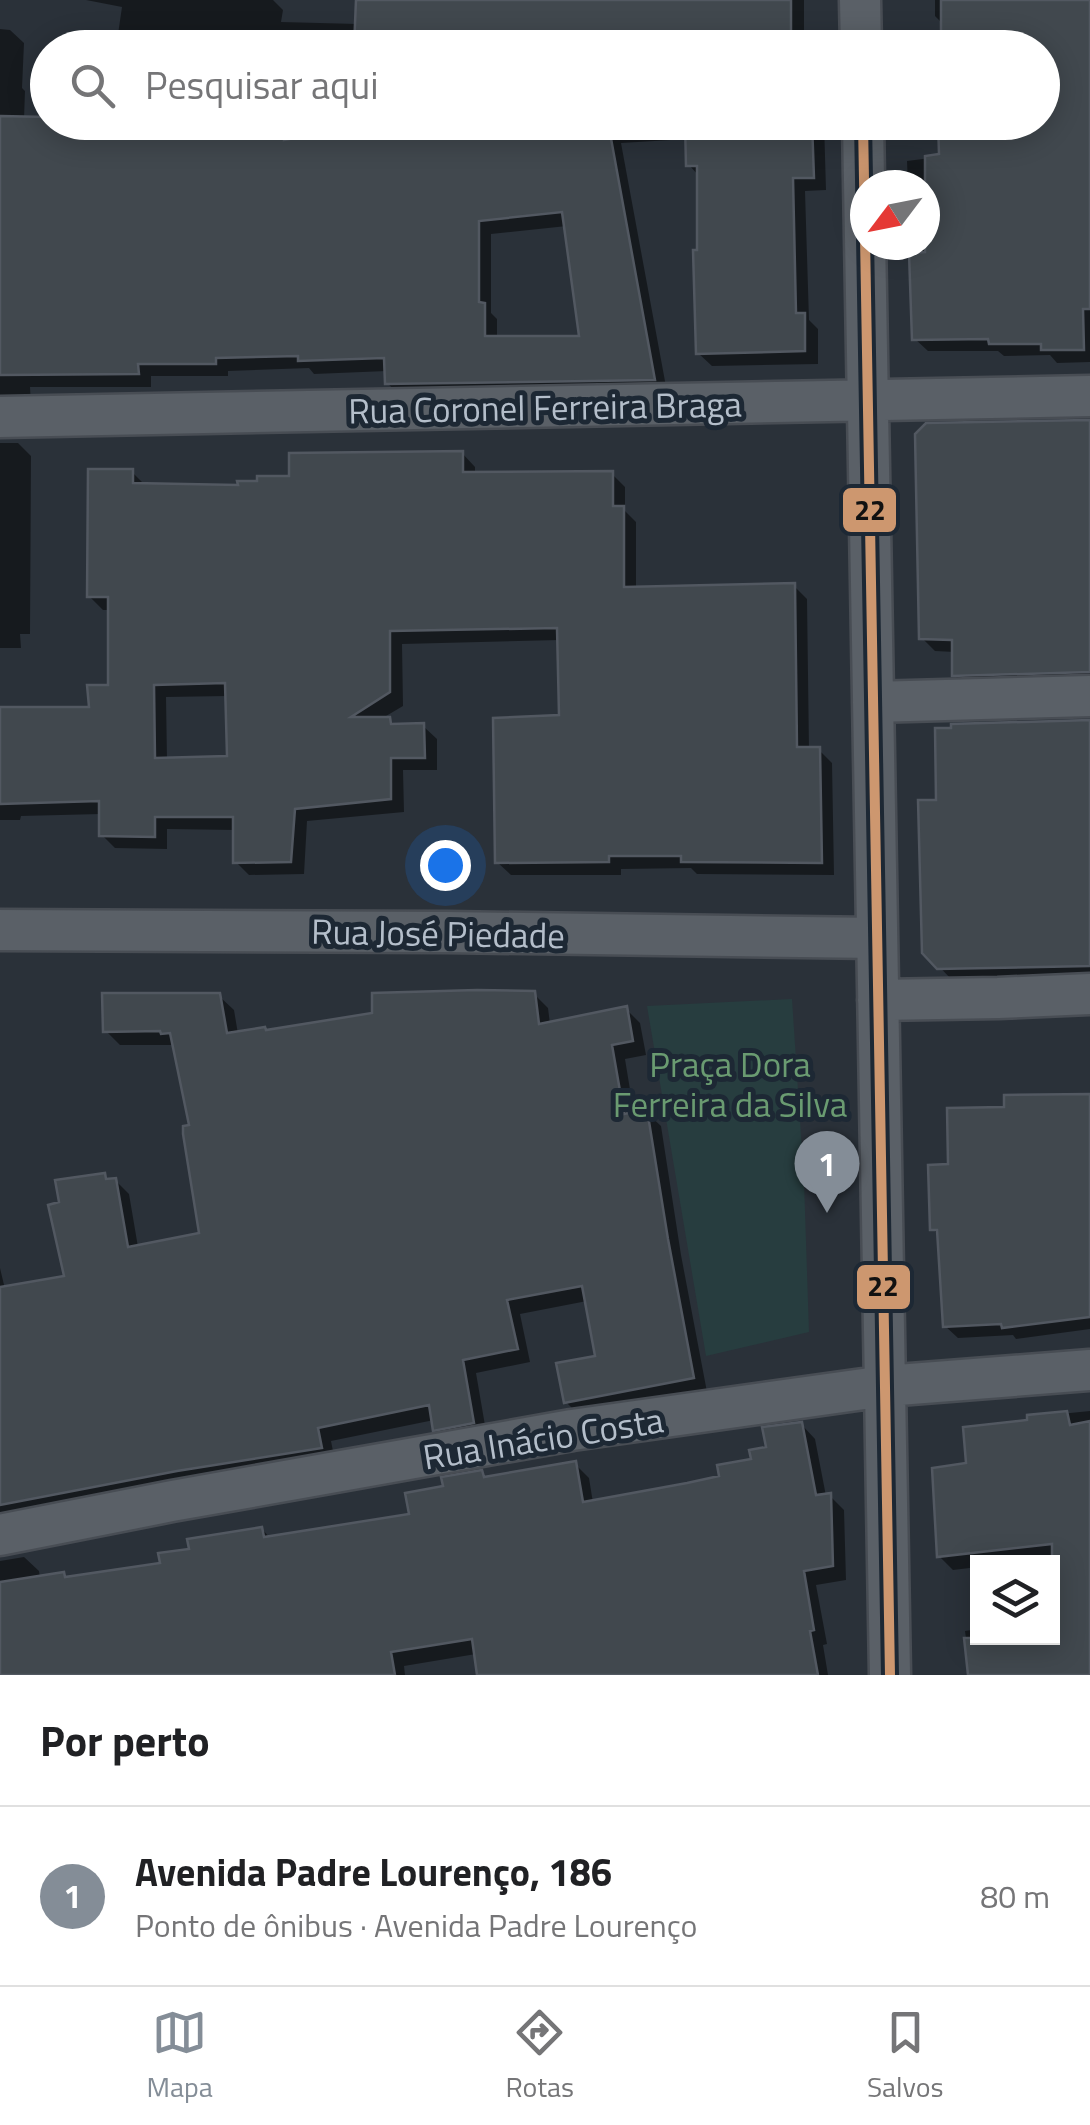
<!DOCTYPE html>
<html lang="pt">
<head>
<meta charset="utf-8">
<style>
	body { margin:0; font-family:"Titillium Web",sans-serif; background:#f2f2f2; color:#202124 }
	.controls { position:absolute; right:30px; bottom:30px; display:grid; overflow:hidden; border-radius:0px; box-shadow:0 5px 25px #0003 }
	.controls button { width:90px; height:90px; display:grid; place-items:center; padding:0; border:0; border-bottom:2px solid #e0e0e0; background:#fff; color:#202124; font:50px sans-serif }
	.compass { position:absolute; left:850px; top:170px; width:90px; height:90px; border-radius:50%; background:#fff; box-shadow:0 5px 25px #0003; rotate:238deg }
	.you { position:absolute; left:445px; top:865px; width:35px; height:35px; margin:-25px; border:8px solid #fff; border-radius:50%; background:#1a73e8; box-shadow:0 0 0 15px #1a73e833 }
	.badge { display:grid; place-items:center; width:65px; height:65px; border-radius:50%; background:#848d97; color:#fff; font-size:32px; font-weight:700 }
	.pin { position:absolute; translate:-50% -82px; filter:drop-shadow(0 2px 5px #0008) }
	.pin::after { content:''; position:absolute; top:52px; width:35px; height:30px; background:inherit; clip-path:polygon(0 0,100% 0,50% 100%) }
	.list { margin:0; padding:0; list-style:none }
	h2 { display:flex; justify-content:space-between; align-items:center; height:130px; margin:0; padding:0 40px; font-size:42px }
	h2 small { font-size:32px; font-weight:400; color:#757577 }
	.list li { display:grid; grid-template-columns:65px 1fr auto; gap:30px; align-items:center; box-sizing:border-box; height:180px; padding:0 40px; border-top:2px solid #e0e0e0 }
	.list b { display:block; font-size:38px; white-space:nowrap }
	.list p { margin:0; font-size:32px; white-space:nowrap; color:#757577 }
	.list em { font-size:32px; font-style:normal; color:#757577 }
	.icon { flex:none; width:55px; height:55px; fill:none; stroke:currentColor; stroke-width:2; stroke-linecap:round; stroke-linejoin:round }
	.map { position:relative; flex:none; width:1090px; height:1675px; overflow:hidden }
	.search { position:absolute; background:#fff; box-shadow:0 5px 25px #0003; left:30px; right:30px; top:30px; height:110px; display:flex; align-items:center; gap:25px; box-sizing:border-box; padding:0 35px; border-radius:55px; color:#757577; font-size:38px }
	.sheet { height:310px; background:#fff }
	nav { display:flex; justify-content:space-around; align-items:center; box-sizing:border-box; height:140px; border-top:2px solid #e0e0e0; background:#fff; font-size:28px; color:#757577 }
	nav a { display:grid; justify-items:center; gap:5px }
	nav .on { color:#848d97 }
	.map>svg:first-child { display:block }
	.green { fill:#273d3f }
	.shadow { fill:#0007; fill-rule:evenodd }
	.building { fill:#41484e; stroke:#525861; stroke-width:2.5; fill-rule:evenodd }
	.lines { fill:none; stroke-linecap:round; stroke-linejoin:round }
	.street-casing { stroke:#484d54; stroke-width:45 }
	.street { stroke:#5a6067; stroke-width:40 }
	.bus-1-casing { stroke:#1d2834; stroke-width:18 }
	.bus-1 { stroke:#cd976f; stroke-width:10 }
	.labels { text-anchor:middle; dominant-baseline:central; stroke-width:10; stroke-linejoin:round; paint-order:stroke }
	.street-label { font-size:35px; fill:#b4beca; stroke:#1d2834 }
	.park-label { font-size:35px; fill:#6a9b71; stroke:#1d2834 }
	.line-badge { stroke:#1d2834; stroke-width:4 }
	.pale-badge-label { font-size:28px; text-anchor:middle; font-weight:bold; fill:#111 }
</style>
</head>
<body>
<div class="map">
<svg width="1090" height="1675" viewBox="0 0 1090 1675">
	<rect width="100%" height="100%" fill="#2a3139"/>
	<path class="green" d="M 792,999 L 804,1181 L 809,1332 L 706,1356 L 647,1006 Z"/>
	<path class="shadow" d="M 86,0 L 273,0 L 283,10 L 281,22 L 358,24 L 358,0 L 804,0 L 804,37 L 808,37 L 818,48 L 116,48 L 122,7 Z
		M 935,0 L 1090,0 L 1090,362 L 1057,363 L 1050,355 L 1004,356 L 998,351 L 928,351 L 915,339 L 911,245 L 925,245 L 925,185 L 908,185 L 907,161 L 938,157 L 938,122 L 1042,122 L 1042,48 L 944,25 L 935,16 Z
		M 0,29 L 10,30 L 24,43 L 22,88 L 25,91 L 24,119 L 48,122 L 824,122 L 826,190 L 805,191 L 809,320 L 818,329 L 818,364 L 712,366 L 698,353 L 699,176 L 689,165 L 688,139 L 621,143 L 667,392 L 401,396 L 387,383 L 387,371 L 314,374 L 309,368 L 228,371 L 228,376 L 151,376 L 151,387 L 30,387 L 31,405 L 0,411 ZM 567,226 L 582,338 L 497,338 L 497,319 L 491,313 L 491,234 Z
		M 1090,421 L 1090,685 L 967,688 L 954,675 L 955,652 L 935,651 L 922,638 Z
		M 0,443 L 18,443 L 31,456 L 30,634 L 20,634 L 21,648 L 0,648 Z
		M 462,453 L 475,467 L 475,474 L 612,474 L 625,487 L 625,511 L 636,522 L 636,589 L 794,586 L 807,599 L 809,750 L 819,750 L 832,763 L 834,875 L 697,874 L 691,868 L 621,869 L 621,875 L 511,875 L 497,862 L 561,717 L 560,640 L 402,644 L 403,706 L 381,719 L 389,720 L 396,726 L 423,726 L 437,739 L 437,770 L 403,770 L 404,812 L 307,821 L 304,874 L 249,875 L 236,862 L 235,830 L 167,829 L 167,849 L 115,848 L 102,835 L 101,814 L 21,816 L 20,820 L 0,820 L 0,711 L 91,710 L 110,688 L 111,610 L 103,610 L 89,596 L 132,472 L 146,486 L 240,487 ZM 228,696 L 230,758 L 167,760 L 166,697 Z
		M 1090,722 L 1090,979 L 953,981 L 925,952 L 939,802 L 953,730 Z
		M 534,994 L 548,1008 L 550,1024 L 626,1009 L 640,1023 L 646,1055 L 625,1059 L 634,1114 L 646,1112 L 661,1126 L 681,1255 L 707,1392 L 580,1416 L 566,1402 L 597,1358 L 587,1301 L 520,1314 L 530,1362 L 476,1373 L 487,1437 L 450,1444 L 435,1429 L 434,1420 L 331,1441 L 335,1461 L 0,1530 L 0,1268 L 5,1289 L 67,1278 L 105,1176 L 110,1181 L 115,1180 L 129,1194 L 138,1247 L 202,1235 L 192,1127 L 175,1045 L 120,1045 L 106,1031 L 219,996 L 234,1010 L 238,1034 L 267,1032 Z
		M 1090,1097 L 1090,1329 L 1016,1339 L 1013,1335 L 958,1338 L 945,1326 L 940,1236 L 933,1229 L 950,1167 L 1007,1109 Z
		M 1090,1411 L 1090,1675 L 971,1675 L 965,1631 L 978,1629 L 978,1638 L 1052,1638 L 1052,1562 L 978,1562 L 978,1567 L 953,1570 L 939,1556 L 969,1466 L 1030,1422 L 1030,1417 Z
		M 801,1424 L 815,1439 L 826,1496 L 830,1496 L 844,1510 L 846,1580 L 816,1585 L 827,1644 L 823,1645 L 828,1675 L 480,1675 L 476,1654 L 404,1666 L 405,1675 L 0,1675 L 0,1561 L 24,1557 L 39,1571 L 40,1578 L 63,1575 L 68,1579 L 162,1565 L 192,1551 L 262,1529 L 271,1539 L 412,1516 L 446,1488 L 482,1473 L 488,1479 L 575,1464 L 589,1478 L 593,1503 L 722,1478 L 754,1461 Z"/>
	<path class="building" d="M 356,0 L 791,0 L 791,48 L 354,48 Z
		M 941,0 L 1090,0 L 1090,309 L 1083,309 L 1084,350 L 1041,350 L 1041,344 L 989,344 L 988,339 L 912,340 L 909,253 L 925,252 L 925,156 L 939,154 L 938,122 L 1042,122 L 1042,48 L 941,48 Z
		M 0,116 L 48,117 L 48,122 L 284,122 L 284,140 L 351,128 L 351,122 L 608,122 L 655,380 L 385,384 L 384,358 L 298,361 L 298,356 L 216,358 L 216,364 L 138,364 L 139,374 L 0,375 ZM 562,212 L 579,336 L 485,336 L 485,303 L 479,302 L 479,221 Z
		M 685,122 L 812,122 L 814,178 L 793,178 L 796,313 L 805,313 L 805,351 L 696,354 L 693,250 L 697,250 L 697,166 L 686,166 Z
		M 1090,420 L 1090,672 L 952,676 L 952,640 L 919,639 L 915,434 L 926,423 Z
		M 463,451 L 463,472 L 613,471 L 613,506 L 624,506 L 624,587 L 795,583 L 797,747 L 820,747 L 822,863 L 681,862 L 681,856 L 609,856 L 609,862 L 495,863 L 493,718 L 559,715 L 557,628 L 390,631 L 390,692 L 351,717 L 390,717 L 391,724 L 424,723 L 425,758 L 391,758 L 391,799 L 295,809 L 291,862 L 233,863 L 233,817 L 155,817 L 155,837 L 99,836 L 99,801 L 0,804 L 0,707 L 89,707 L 87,685 L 108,685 L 108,597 L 87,597 L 88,469 L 133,469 L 133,483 L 238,485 L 237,481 L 257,481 L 257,476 L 289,476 L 289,453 ZM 225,683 L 227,756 L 155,758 L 154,685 Z
		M 1090,720 L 1090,966 L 937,969 L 922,953 L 918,800 L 936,800 L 935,728 L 951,728 L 951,724 Z
		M 477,990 L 535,991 L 539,1024 L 627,1006 L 633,1041 L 612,1045 L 624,1114 L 647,1109 L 668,1239 L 694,1378 L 564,1403 L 556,1363 L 595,1356 L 582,1286 L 507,1300 L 518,1349 L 463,1360 L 474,1423 L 433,1431 L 429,1405 L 318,1428 L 322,1448 L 177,1471 L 0,1505 L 0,1287 L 64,1276 L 48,1205 L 59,1202 L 55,1180 L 105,1173 L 106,1179 L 116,1178 L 128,1247 L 199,1233 L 183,1134 L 183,1126 L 189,1125 L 170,1033 L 161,1034 L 160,1031 L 103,1032 L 102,993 L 220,993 L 227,1033 L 265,1027 L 266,1030 L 372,1013 L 372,993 Z
		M 1090,1094 L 1090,1317 L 1002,1328 L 1001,1324 L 943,1327 L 937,1230 L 930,1230 L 928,1165 L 948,1164 L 947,1108 L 1004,1107 L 1004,1095 Z
		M 1067,1411 L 1070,1425 L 1090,1421 L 1090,1675 L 968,1675 L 964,1638 L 1052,1638 L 1052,1544 L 937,1557 L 932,1468 L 966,1463 L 963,1427 L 1027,1420 L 1027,1415 Z
		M 802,1422 L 816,1495 L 831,1493 L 833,1566 L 804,1571 L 814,1630 L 810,1631 L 818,1675 L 477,1675 L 472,1639 L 391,1652 L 395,1675 L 0,1675 L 0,1582 L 64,1572 L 65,1577 L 160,1563 L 158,1553 L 189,1549 L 187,1539 L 262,1527 L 264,1537 L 409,1514 L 405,1493 L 443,1486 L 441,1477 L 482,1470 L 484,1477 L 576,1461 L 583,1502 L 687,1483 L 719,1476 L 717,1465 L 751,1459 L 749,1450 L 766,1447 L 762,1427 Z"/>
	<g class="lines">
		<defs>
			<path id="street" d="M 860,0 L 861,48
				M 863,122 L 890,1675
				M 0,417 L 1090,396
				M 873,702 L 1090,696
				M 0,930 L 447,932 L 877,938
				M 878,1000 L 998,998 L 1090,994
				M 0,1535 L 172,1501 L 572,1430 L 885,1386 L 1090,1370"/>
		</defs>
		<use href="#street" class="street-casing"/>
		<use href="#street" class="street"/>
		<defs>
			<path id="bus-1" d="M 863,122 L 890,1675"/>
		</defs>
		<use href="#bus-1" class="bus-1-casing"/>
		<use href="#bus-1" class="bus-1"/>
	</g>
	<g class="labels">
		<g class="street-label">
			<text transform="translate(545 407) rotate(-1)">Rua Coronel Ferreira Braga</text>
			<text transform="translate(438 933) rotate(1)">Rua José Piedade</text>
			<text transform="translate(543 1438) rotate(-9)">Rua Inácio Costa</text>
		</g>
		<g class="park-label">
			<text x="730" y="1064">Praça Dora<tspan x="730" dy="40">Ferreira da Silva</tspan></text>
		</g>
	</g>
	<g class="line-badge">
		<rect x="841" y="486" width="57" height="48" rx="10" fill="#cd976f"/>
		<rect x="855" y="1263" width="57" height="48" rx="10" fill="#cd976f"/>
	</g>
	<g class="pale-badge-label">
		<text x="870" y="520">22</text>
		<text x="883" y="1296">22</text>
	</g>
</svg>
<div class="controls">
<button><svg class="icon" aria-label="layers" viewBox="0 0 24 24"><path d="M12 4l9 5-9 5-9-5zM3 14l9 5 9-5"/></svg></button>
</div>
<svg class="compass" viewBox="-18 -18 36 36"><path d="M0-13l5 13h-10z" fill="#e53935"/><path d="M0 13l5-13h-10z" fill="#757577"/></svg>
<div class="you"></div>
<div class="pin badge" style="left:827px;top:1213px">1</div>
<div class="search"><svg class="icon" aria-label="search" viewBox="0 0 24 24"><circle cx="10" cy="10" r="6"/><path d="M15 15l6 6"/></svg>Pesquisar aqui</div>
</div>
<section class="sheet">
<h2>Por perto<small></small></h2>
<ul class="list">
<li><span class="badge">1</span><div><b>Avenida Padre Lourenço, 186</b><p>Ponto de ônibus · Avenida Padre Lourenço</p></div><em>80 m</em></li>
</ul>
</section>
<nav>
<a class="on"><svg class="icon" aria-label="map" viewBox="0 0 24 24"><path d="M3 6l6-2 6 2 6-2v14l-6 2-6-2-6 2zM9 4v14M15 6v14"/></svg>Mapa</a>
<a><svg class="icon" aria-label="directions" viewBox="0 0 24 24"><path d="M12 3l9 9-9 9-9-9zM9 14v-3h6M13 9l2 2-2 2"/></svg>Rotas</a>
<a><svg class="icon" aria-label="saved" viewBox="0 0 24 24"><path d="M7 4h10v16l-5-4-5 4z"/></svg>Salvos</a>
</nav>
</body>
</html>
